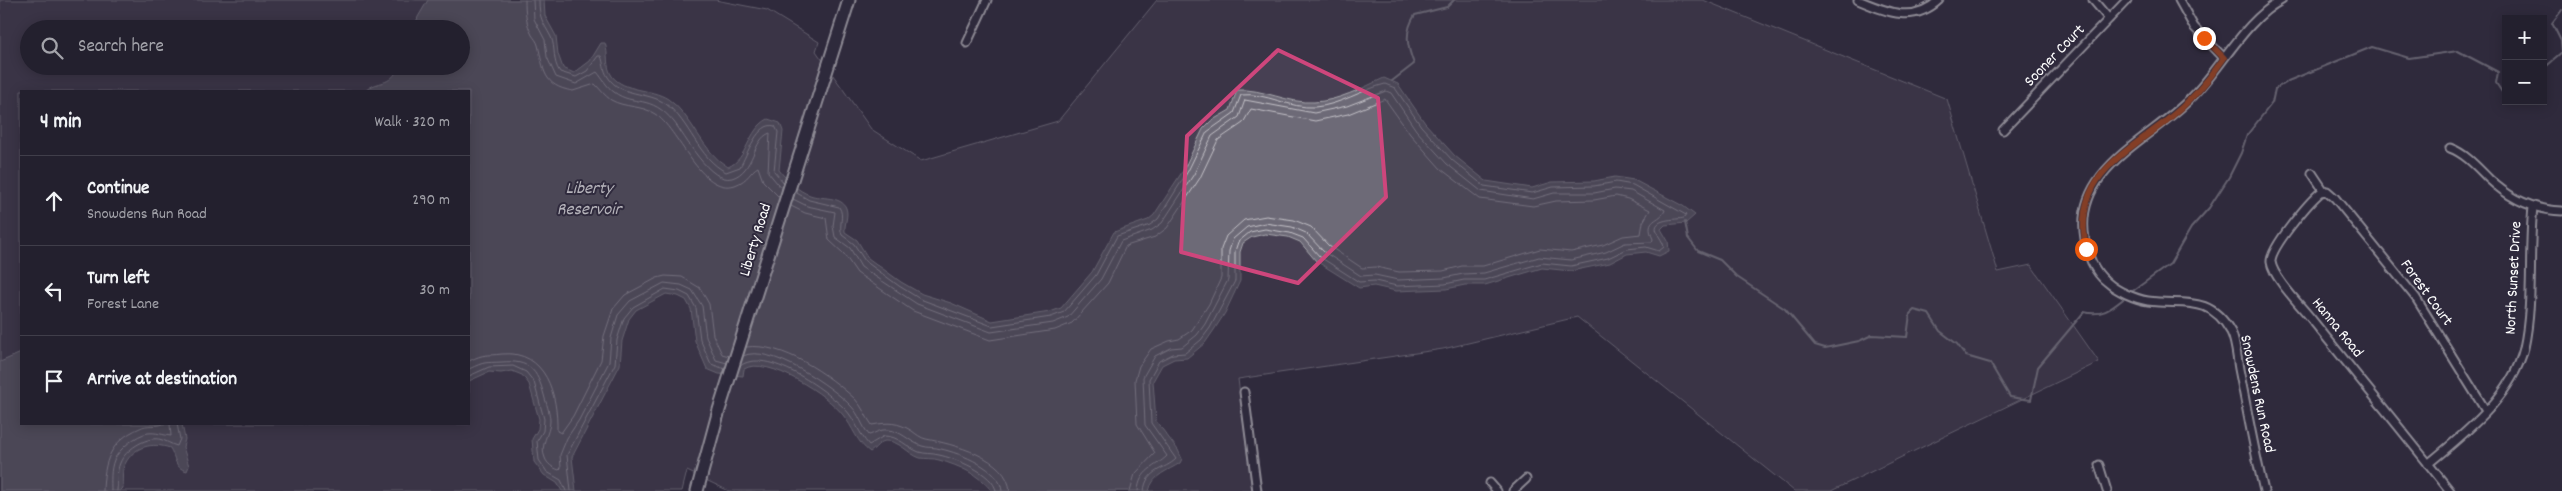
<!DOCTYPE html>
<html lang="en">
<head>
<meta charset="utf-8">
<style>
	body { margin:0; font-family:Dekko,sans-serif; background:#2b2836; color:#f1f3f6 }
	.controls { position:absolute; right:15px; top:15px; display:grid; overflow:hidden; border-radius:0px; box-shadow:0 2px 12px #0003 }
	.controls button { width:45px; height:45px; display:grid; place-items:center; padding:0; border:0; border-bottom:1px solid #403e4a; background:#23202e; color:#f1f3f6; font:25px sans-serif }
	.stop { position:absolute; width:15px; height:15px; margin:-11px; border:4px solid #ea580c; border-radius:50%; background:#fff }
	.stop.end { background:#ea580c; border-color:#fff; box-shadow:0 1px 5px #0008 }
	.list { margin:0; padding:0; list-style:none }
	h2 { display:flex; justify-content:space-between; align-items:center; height:65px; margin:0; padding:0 20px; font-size:21px }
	h2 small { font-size:16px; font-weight:400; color:#a3a3aa }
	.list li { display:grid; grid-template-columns:32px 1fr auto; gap:15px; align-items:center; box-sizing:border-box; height:90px; padding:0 20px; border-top:1px solid #403e4a }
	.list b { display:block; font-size:19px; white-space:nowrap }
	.list p { margin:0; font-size:16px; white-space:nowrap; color:#a3a3aa }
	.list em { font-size:16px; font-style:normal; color:#a3a3aa }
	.icon { flex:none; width:28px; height:28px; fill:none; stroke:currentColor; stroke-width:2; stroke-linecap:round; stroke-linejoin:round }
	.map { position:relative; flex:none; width:2562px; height:491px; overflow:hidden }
	.search { position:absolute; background:#23202e; box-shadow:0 2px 12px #0003; left:20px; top:20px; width:450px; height:55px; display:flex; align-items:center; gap:12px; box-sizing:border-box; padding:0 18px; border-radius:28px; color:#a3a3aa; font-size:19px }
	.panel { position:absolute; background:#23202e; box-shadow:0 2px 12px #0003; left:20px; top:90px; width:450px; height:335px; border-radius:0px }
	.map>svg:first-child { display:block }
	.green { fill:#464152; stroke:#a2a0a8; fill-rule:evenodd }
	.water { fill:#6d6a77; stroke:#a7a6ad }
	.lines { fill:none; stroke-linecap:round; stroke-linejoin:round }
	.shore { stroke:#c5c3c9; stroke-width:1 }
	.stream { stroke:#a7a6ad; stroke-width:2 }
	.minor-casing { stroke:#fff; stroke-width:11 }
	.primary-casing { stroke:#fff; stroke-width:15 }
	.minor { stroke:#2f2a3d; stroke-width:7 }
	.primary { stroke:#2f2a3d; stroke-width:11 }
	.route { stroke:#ea580c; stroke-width:6 }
	.marked { fill:none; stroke:#ce467c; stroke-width:4; stroke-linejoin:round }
	.labels { text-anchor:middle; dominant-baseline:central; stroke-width:4; stroke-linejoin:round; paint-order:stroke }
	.street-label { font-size:16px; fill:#fff; stroke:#2f2a3d }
	.water-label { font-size:18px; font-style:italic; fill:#b6b4bb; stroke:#2f2a3d }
</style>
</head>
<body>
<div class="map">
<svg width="2562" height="491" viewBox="0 0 2562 491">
	<rect width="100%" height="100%" fill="#2f2a3d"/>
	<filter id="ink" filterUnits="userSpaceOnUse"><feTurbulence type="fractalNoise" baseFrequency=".02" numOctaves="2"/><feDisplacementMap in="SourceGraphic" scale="10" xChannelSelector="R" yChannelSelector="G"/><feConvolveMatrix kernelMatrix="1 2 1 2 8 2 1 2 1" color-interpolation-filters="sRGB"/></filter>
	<g filter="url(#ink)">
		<path class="green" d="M 0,0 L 715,0 L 767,10 L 819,42 L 816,51 L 871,129 L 921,161 L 1058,121 L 1157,0 L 1703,0 L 1947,99 L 1998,272 L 2031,265 L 2099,362 L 1831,491 L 1794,491 L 1577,317 L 1443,349 L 1238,379 L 1252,491 L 729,491 L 687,471 L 682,491 L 0,491 ZM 29,29 L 461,29 L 461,66 L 29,66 ZM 21,91 L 469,91 L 469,424 L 21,424 Z"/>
		<path class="water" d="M 428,0 L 544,0 L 545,16 L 556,36 L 558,54 L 563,68 L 574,73 L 590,61 L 601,43 L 605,43 C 609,54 605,66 612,76 C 624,92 651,88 668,99 C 693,116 701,151 728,167 C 748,159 747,130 768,119 L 780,123 L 783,131 L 779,170 C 787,180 798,191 810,195 C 820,199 842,196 846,208 C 849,216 844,224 845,232 L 857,240 L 868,258 L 901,282 L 922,294 L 951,303 L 992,321 L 1050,312 L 1061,308 L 1092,272 L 1114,232 L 1148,220 L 1154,215 L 1184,169 L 1203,129 L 1211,121 L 1230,110 L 1237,90 C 1263,88 1288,104 1314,102 C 1338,101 1362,88 1384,78 L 1398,84 L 1425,123 L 1455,156 L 1486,181 L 1532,188 L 1552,182 L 1594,181 L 1615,177 L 1634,180 L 1683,206 L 1695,215 L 1686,223 L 1665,225 L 1661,229 L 1668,241 L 1669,251 L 1659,256 L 1646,252 L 1627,254 L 1610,263 L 1571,271 L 1542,268 L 1485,285 L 1465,285 L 1446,289 L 1396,291 L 1374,286 L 1359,288 L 1316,261 L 1300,242 L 1288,237 L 1265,234 L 1252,237 L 1243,243 L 1240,252 L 1240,281 L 1225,313 L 1214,330 L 1205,343 L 1187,358 L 1174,359 L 1162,365 L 1153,381 L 1156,421 L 1178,450 L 1182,459 L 1180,463 C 1168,471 1153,474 1149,491 L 992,491 C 978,474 960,466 939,460 C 933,458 926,459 920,458 C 908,454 899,440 885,441 C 879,442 875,449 870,452 C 857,443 853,427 843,415 C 829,396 767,355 744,369 L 743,376 L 719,374 L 707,369 L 695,341 L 691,309 L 686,300 L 678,296 L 666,294 L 636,310 L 629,319 L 622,341 L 620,365 L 572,457 L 576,491 L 562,491 L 557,483 L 544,475 L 534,462 L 532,439 L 538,429 L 539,419 L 529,384 L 522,375 L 512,371 L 501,373 L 489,372 L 469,381 L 469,91 L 365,91 C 380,78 388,89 400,66 L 461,66 L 461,29 L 414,29 L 418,17 Z
			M 21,353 L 21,424 L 182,424 L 185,439 L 183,447 L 189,466 L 187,471 C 174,468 176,458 170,448 C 152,442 134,446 125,464 C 121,471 123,481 123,488 L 120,491 L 0,491 L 0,362 Z"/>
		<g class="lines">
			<path class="shore" d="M 525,0 C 525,13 526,23 532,35 C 534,38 537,41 538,45 C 544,69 542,86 573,91 L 595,84 C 600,89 605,96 611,100 C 625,108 642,105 655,114 C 678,128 701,196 735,185 C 749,180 750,171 758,167 L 763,181 L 779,197
				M 533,0 L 534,19 L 545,40 L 547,57 L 556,77 L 576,84 L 597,72 C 603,79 606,86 614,92 C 634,107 650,93 674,122 C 685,136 710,184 732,178 C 755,171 752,139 770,133 L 768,172 L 782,189
				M 539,0 C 539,19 543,22 551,37 C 556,48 552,61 560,72 L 576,77 L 587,71 L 598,56 L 601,56 C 604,63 603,70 608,77 C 620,97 648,91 666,104 C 690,122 698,158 726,172 L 740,167 C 747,155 758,121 775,126 L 778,132 L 774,171 L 784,183
				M 795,192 L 809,200 L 839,207 C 845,216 838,225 842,235 L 854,244 L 865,261 L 899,286 L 920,299 L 992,326 L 1051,317 L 1064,312 L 1096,275 L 1117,236 L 1150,225 L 1158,219 L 1188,171 L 1207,132 L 1234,113 L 1241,95 C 1266,92 1290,109 1315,107 C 1340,105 1361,90 1385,84 L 1395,88 L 1421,126 L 1452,160 L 1484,186 L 1532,193 L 1553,187 L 1594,186 L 1616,182 L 1633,185 L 1686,215 L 1684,218 C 1676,220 1651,218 1657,232 C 1659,238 1663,241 1664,247 L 1659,251 L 1646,247 L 1627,249 L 1608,258 L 1571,266 L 1542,263 L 1484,280 L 1464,280 L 1445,284 L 1397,286 L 1375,281 L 1359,282 L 1320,257 L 1303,238 L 1290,233 L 1265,229 L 1250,232 L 1238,242 L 1235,251 L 1235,281 L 1210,328 L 1201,340 L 1185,353 L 1173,354 L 1159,361 L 1149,379 L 1151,423 L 1176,459 C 1165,470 1146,469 1144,491
				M 793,199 L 807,206 L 835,212 L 833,226 L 835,237 L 850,248 L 861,267 L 917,304 L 991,332 L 1053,323 L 1068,317 L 1101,279 L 1121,241 L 1152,230 L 1162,223 L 1194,174 L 1212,136 L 1239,117 L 1245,100 L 1314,113 L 1347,106 L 1386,91 L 1391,93 L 1416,130 L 1447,164 L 1481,191 L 1533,199 L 1554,193 L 1594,193 L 1615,189 L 1631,191 L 1665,210 C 1661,222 1643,218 1653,239 L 1652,242 L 1625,243 L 1606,252 L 1571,260 L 1539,257 L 1484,273 L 1463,274 L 1444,278 L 1398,280 L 1375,275 L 1361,276 L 1324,252 L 1306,233 L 1292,227 L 1265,223 L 1247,227 L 1233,239 L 1229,251 L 1228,280 L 1205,324 L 1197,335 L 1182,347 L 1171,348 L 1155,356 L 1143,377 L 1145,425 L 1167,456 C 1156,467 1139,470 1138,491
				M 791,206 L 805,213 L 826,218 L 829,240 L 844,254 L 857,273 L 913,311 L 990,340 L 1055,330 L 1072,323 L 1108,283 L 1126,246 L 1155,237 L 1167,228 L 1200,178 L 1218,140 L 1243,123 L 1251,109 L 1315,121 L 1348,114 L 1385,99 L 1410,134 L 1441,169 L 1480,199 L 1533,206 L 1556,201 L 1594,200 L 1616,196 L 1628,199 L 1650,210 L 1643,222 L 1641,234 L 1623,236 L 1603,245 L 1571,252 L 1540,249 L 1483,266 L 1462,266 L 1443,271 L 1399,272 L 1376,267 L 1362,268 L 1329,246 L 1311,227 L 1294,220 L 1266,216 L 1244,220 L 1226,236 L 1221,249 L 1221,278 L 1209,304 L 1192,330 L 1179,339 L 1169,341 L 1151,349 L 1139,366 L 1135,380 L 1137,424 L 1155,453 L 1135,474 L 1130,491
				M 746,347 C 783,342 829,375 855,399 C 862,406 866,417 872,425 C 888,422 898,422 912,431 C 916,434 921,438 926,439 C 952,444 1008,457 1010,491
				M 743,356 C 769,343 833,387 851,406 C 859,414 862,426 869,435 C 874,434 880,429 887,430 C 901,430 909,442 922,446 C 928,448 935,447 941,449 C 960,453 1001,469 1002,491
				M 469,361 C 485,353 486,356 502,354 C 546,350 558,395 557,431 L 561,433 L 573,416 L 601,360 L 604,336 L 613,309 L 625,295 L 657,278 L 665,276 L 682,277 L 700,288 L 709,304 L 713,335 L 722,354 L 729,356
				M 740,366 C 766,346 826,390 845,409 C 855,419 859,434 869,445 L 884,436 C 899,436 906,447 919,452 C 925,454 932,453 939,455 C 954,458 994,473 996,491
				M 469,369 C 486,361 484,363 502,362 C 529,360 537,369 544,395 C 546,403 550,412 550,421 C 550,434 539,445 545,458 C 547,464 553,468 559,470 L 561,468 L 560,455 L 567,438 L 579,420 L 609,362 L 611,338 L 618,315 L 630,301 L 664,283 L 681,285 L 692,290 L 702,306 L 706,337 L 716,360 L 727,363
				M 469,376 L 489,367 L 513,366 L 526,372 L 534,382 L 544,419 L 543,431 L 537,441 L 539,460 L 547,472 L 561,480 L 566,491
				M 103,491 C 104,461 110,441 140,428 C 147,424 157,427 163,424
				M 111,491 C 111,481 110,470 114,460 C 119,449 136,435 148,433 C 156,432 163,435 171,436 L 170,424
				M 117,491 C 118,482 116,472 120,463 C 125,450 145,437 159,439 C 165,440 172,445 177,446 L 180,439 L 177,424
				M 571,491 L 567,455 L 615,364 L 617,340 L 624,318 L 633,307 L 665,289 L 679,291 L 689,296 L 696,308 L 700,339 L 711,364 L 725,369"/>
			<path class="stream" d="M 2562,10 L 2552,23 L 2561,41 L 2562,51
				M 2543,69 L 2562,53
				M 1392,81 L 1414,64 C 1407,46 1404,32 1415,15 L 1447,7 L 1454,0
				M 1685,222 L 1688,238 L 1698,251 L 1720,260 L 1737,277 L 1785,309 L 1815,345 L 1825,348 L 1859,341 L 1872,335 L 1907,337 L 1910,314 L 1914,310 L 1929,314 L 1940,331 L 1957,344 L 1966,356 L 1990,363 L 2010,397 L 2031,400 L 2038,367 L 2084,312 C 2103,317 2112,308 2127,296
				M 2130,293 L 2170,264 L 2191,228 L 2209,208 L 2229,177 L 2241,153 L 2247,135 L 2272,103 L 2275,89 L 2288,81 L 2372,47 L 2409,58 L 2458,51 L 2498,72 L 2496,83 L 2502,92 L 2506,92"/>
			<defs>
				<path id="minor" d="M 1858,0 C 1887,12 1913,24 1939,0
					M 2093,0 L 2109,19
					M 2179,0 L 2194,27 L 2224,58
					M 967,43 L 987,0
					M 2003,130 L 2127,0
					M 2450,148 C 2466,154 2477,167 2489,179 C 2510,199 2533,210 2562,211
					M 2312,173 L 2324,191
					M 1244,392 L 1257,491
					M 2428,464 C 2465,433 2512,397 2524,348 C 2534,302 2528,254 2533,207
					M 2099,465 L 2107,491
					M 1490,483 L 1497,491
					M 1513,491 L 1526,479
					M 2264,491 C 2254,450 2247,409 2239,369 C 2237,358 2236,341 2231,332 C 2209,293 2182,306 2148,301 C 2135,299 2117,291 2107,282 C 2094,272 2087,254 2085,239 C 2072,167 2155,138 2195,94 C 2223,65 2246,19 2282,0
					M 2450,491 C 2405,434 2359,378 2313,321 C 2303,308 2273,278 2271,262 C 2270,248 2309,202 2321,192 L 2327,191 L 2335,198 L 2416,298 L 2486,411"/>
				<path id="primary" d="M 697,491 L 719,410 L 849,0"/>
			</defs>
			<use href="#minor" class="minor-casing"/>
			<use href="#primary" class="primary-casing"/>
			<use href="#minor" class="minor"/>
			<use href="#primary" class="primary"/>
		</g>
	</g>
	<g class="lines" filter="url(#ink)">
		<path class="route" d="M 2086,249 C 2073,180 2117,158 2165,122 C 2188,104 2208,82 2224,58 L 2204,38"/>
	</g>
	<path d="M0 0H2562V491H0ZM 1278,50 L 1378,98 L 1386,197 L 1298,283 L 1181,252 L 1187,136 Z" fill="#2f2a3d" fill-opacity=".55" fill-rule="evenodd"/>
	<path class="marked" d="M 1278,50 L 1378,98 L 1386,197 L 1298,283 L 1181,252 L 1187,136 Z"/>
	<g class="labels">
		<g class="street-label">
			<text transform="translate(2055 56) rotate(-46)">Sooner Court</text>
			<text transform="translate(756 240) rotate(-73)">Liberty Road</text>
			<text transform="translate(2514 278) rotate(-87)">North Sunset Drive</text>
			<text transform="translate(2426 293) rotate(54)">Forest Court</text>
			<text transform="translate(2337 328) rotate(51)">Hanna Road</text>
			<text transform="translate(2257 394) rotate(78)">Snowdens Run Road</text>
		</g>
		<g class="water-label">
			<text x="589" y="189">Liberty<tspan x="589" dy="21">Reservoir</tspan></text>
		</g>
	</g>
</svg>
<div class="controls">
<button>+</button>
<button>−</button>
</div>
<div class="stop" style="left:2086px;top:249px"></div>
<div class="stop end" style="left:2204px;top:38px"></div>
<div class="search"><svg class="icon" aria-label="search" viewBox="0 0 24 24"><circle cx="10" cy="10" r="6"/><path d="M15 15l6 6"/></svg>Search here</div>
<section class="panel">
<h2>4 min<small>Walk · 320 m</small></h2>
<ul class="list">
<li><svg class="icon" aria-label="ahead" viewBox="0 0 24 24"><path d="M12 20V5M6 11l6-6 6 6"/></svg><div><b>Continue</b><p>Snowdens Run Road</p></div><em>290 m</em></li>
<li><svg class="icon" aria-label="left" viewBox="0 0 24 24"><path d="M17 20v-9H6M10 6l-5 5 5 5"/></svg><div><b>Turn left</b><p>Forest Lane</p></div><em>30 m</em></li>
<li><svg class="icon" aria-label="arrive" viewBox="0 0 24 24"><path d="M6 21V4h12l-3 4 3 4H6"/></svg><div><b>Arrive at destination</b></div></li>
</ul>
</section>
</div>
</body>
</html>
